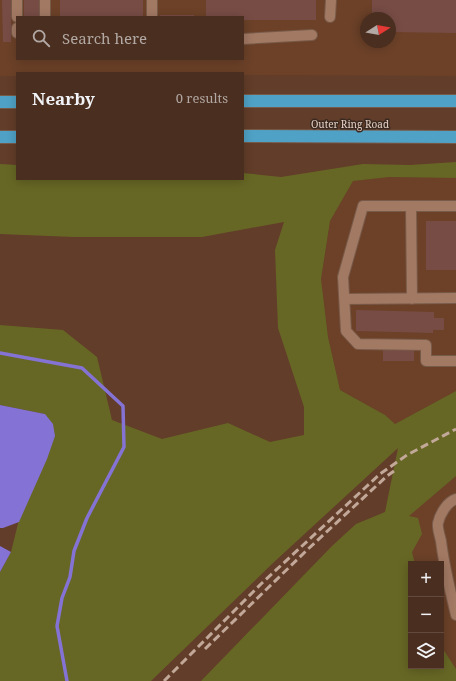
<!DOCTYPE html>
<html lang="en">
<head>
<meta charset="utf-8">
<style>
	body { margin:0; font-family:"Noto Serif",serif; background:#543a2c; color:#f1f3f6 }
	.controls { position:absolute; right:12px; bottom:12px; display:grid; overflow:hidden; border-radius:0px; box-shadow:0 2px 10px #0003 }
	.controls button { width:36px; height:36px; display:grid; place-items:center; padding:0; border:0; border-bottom:1px solid #614a3d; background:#4a2e1f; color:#f1f3f6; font:20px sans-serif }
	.compass { position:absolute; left:360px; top:12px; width:36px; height:36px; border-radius:50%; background:#4a2e1f; box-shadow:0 2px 10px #0003; rotate:79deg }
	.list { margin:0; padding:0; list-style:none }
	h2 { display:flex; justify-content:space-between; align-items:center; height:52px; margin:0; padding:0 16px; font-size:17px }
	h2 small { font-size:13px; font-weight:400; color:#b2a8a4 }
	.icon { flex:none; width:22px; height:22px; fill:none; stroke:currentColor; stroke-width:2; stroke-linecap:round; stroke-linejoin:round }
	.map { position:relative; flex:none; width:456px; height:681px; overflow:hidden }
	.search { position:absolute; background:#4a2e1f; box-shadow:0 2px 10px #0003; left:16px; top:16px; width:228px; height:44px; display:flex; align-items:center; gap:10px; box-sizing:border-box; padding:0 14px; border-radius:0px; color:#b2a8a4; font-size:15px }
	.panel { position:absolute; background:#4a2e1f; box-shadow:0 2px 10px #0003; left:16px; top:72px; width:228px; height:108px; border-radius:0px }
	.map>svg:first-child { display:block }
	.built { fill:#6c4128; fill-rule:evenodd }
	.green { fill:#676725 }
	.water { fill:#8473d5 }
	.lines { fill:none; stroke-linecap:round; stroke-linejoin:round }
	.stream { stroke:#8473d5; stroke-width:3.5 }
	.building { fill:#774c45 }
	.minor-casing { stroke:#785a49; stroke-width:12 }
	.highway-casing { stroke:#785a49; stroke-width:14 }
	.minor { stroke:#a27963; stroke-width:10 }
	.highway { stroke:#4fa2c6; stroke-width:12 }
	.rail { stroke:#c2a899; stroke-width:3; stroke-dasharray:8 4; stroke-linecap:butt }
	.labels { text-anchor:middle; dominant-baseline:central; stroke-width:3; stroke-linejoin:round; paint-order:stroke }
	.street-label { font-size:10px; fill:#e5cfc3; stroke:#3a2920 }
</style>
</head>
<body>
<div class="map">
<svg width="456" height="681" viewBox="0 0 456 681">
	<rect width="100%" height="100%" fill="#623d29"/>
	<path class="built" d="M 0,0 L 456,0 L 456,76 L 243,75 L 243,73 L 17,73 L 17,76 L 0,76 ZM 17,17 L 243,17 L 243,59 L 17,59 ZM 366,18 L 390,18 L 390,42 L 366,42 Z
		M 389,177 L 456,178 L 456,391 L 395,424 L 385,415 L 340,390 L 328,337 L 321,279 L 330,221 L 353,181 Z
		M 456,476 L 456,669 L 441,646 L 441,564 L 415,564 L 412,552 L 408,516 Z"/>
	<path class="green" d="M 456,162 L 456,178 L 389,177 L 353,181 L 330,221 L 321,279 L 328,337 L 340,390 L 385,415 L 395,424 L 456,391 L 456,476 L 409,516 L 418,518 L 422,534 L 412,552 L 415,564 L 411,564 L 411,666 L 441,666 L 441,646 L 456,669 L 456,681 L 201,681 L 332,546 L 356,524 L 385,512 L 398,448 L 273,563 L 151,681 L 0,681 L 0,572 L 11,552 L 45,414 L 0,405 L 0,325 L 63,330 L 97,357 L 112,420 L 162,439 L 228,423 L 270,442 L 304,435 L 304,407 L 278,328 L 275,250 L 284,222 L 202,237 L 74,237 L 0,234 L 0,164 L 17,165 L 17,179 L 243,179 L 243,173 L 281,177 L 363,164 L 410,165 Z"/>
	<path class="water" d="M 0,405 L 45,414 L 53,424 L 55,436 L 47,459 L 19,522 L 3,528 L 0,528 Z
		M 0,546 L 11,552 L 0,572 Z"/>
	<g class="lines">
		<path class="stream" d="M 0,353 L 82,368 L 123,406 L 124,447 L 87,518 L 74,551 L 70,577 L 62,598 L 57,626 L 67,681"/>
	</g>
	<path class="building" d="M 2,0 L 11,0 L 11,42 L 3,42 Z
		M 24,0 L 39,0 L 39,17 L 24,17 Z
		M 60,0 L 143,0 L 143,17 L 60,17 Z
		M 206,0 L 316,0 L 316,20 L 243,20 L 243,17 L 206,17 Z
		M 372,0 L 456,0 L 456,33 L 390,32 L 390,18 L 372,18 Z
		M 160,15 L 194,15 L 194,17 L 160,17 Z
		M 426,221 L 456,221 L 456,270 L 426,270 Z
		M 356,310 L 434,312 L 434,318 L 444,318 L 444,330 L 433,330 L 433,333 L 356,331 Z
		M 383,347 L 414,347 L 414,361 L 383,361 Z
		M 441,565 L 446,584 L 441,585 Z"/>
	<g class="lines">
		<defs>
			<path id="minor" d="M 17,17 L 17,0
				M 45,17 L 45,0
				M 152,17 L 152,0
				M 330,17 L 331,0
				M 17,28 L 17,33
				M 243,39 L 312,35
				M 411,206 L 412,299
				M 456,206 L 363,206 L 343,277 L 346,331 L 358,344 L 426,345 L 426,361 L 456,361
				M 345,299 L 456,298
				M 456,499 C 447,502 440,514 438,523 C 437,528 440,536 441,541 C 444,566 450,590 456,615"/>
			<path id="highway" d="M 243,101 L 456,101
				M 0,102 L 17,102
				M 243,136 L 456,137
				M 0,137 L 17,137"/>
		</defs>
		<use href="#minor" class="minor-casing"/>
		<use href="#highway" class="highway-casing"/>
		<use href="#minor" class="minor"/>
		<use href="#highway" class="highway"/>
		<path class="rail" d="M 205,649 L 307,550 L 387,476 L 394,471
			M 164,681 L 262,583 L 380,474 L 407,455 L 456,429"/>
	</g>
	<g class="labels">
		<g class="street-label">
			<text x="350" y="124">Outer Ring Road</text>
		</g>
	</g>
</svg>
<div class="controls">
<button>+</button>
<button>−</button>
<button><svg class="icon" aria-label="layers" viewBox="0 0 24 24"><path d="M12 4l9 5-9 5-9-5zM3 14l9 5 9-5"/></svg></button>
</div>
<svg class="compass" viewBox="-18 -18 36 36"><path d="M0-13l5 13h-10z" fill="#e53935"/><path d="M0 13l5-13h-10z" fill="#b2a8a4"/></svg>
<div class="search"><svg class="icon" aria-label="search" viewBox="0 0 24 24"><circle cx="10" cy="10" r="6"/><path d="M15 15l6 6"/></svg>Search here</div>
<section class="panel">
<h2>Nearby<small>0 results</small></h2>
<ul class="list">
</ul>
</section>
</div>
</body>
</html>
